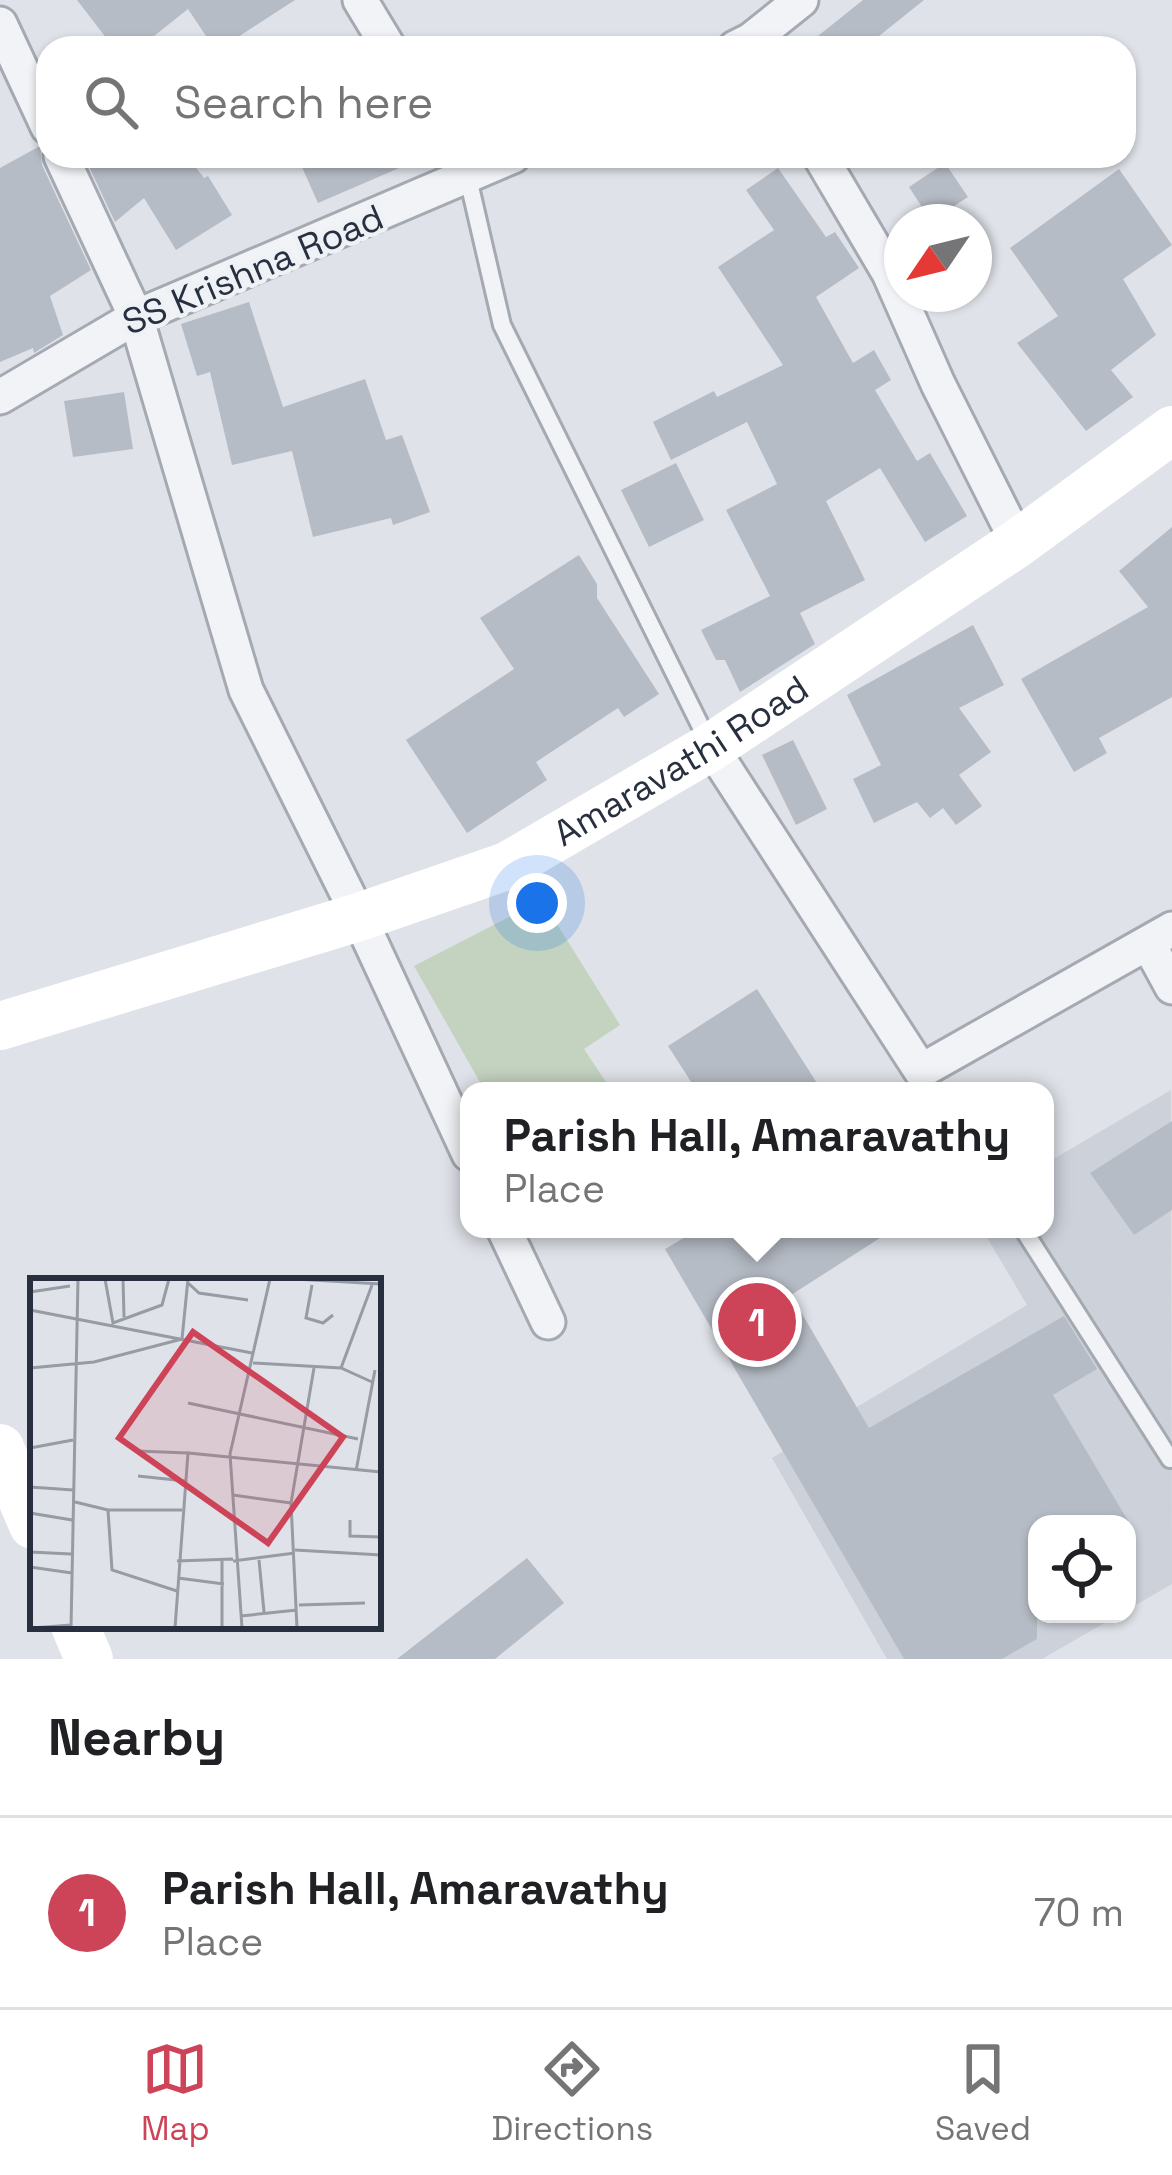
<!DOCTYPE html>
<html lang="en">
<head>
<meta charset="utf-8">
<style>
	body { margin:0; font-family:"Space Grotesk",sans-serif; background:#f6f6f6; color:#202124 }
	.controls { position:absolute; right:36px; bottom:36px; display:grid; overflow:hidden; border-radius:24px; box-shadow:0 3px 9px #0004 }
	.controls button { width:108px; height:108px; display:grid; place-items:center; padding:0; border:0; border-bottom:3px solid #e0e0e0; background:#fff; color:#202124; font:60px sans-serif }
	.compass { position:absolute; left:884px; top:204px; width:108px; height:108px; border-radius:50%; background:#fff; box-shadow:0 3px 9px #0004; rotate:235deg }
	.you { position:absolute; left:537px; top:903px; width:42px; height:42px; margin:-30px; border:9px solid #fff; border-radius:50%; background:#1a73e8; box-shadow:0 0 0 18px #1a73e833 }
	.badge { display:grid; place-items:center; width:78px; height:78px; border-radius:50%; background:#cd4459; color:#fff; font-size:39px; font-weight:700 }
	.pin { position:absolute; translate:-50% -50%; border:6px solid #fff; box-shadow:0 3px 12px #0006 }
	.popup { position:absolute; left:460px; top:1082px; width:594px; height:156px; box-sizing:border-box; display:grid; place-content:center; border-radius:24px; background:#fff; filter:drop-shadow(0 3px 9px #0005); font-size:39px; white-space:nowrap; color:#757577 }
	.popup b { font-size:45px; color:#202124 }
	.popup::after { content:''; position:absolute; left:50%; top:100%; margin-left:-24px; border:24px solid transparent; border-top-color:#fff }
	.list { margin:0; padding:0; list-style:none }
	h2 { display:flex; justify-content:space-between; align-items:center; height:156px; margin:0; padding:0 48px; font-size:51px }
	h2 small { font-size:39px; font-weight:400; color:#757577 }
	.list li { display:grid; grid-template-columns:78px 1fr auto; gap:36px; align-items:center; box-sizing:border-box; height:192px; padding:0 48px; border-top:3px solid #e0e0e0 }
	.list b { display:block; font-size:45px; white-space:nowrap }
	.list p { margin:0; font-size:39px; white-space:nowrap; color:#757577 }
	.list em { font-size:39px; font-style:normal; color:#757577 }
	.icon { flex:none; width:66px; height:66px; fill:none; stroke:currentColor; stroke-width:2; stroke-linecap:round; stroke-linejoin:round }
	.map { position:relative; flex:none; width:1172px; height:1659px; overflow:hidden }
	.search { position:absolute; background:#fff; box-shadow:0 3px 9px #0004; left:36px; right:36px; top:36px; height:132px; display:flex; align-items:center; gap:30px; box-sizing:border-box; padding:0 42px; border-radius:36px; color:#757577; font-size:45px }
	.sheet { height:348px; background:#fff }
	nav { display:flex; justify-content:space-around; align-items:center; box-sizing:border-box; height:168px; border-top:3px solid #e0e0e0; background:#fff; font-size:33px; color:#757577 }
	nav a { display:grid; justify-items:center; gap:6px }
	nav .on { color:#cd4459 }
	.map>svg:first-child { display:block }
	.built { fill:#cdd1da }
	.green { fill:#c4d2c0 }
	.building { fill:#b6bcc5 }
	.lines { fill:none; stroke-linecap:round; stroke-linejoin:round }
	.lane-casing { stroke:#a4a9b2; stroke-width:22 }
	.street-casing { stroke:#a4a9b2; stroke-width:39 }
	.lane { stroke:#f1f3f6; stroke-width:16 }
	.street { stroke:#f1f3f6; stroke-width:33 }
	.secondary { stroke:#fff; stroke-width:48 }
	.labels { text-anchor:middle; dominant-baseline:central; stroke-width:9; stroke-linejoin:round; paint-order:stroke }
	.street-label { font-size:36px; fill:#28303f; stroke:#eef1f6 }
	.inset-road { fill:none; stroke:#969ba4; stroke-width:3 }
	.view { fill:#cd4459; fill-opacity:0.15; stroke:#cd4459; stroke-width:6 }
	.inset-edge { fill:none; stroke:#28303f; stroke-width:6 }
</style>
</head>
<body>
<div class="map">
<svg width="1172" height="1659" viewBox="0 0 1172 1659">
	<rect width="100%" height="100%" fill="#dfe2e8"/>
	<path class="built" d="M 1171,1090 L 1172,1584 L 1127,1610 L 1127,1524 L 1037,1524 L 1037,1614 L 1120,1614 L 1042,1659 L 887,1659 L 772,1458 L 1027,1305 L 982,1229 L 1045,1229 L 1045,1164 Z"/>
	<path class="green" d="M 542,900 L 620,1025 L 584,1049 L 612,1091 L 485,1091 L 414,966 Z"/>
	<path class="building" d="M 77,0 L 295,0 L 221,48 L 214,48 L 188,9 L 139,48 L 114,48 Z
		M 863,0 L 924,0 L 864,48 L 803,48 Z
		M 40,146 L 42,165 L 91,270 L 50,296 L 63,335 L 34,353 L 33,348 L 0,362 L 0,168 Z
		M 84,156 L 187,156 L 204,178 L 208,176 L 232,215 L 176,250 L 144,198 L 115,222 Z
		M 297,156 L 427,156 L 318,203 Z
		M 945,163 L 968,197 L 931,221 L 909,187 Z
		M 778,168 L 826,237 L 835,232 L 859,268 L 816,297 L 853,363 L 874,350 L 891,380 L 875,390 L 917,461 L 930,453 L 967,516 L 925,542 L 880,468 L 826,501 L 865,580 L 800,613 L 815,644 L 740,692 L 725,660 L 716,660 L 701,630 L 770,596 L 726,510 L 777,484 L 747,422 L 671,460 L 653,422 L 714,391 L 717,397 L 783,365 L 718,267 L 774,230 L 746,190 Z
		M 1119,169 L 1172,245 L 1123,279 L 1156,335 L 1111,370 L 1133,397 L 1086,431 L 1017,343 L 1058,316 L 1010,248 Z
		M 249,302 L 283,407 L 365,379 L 386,440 L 402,435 L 430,512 L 393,525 L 391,518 L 313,537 L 292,451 L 232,465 L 210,372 L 197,376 L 181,324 Z
		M 124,392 L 133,449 L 73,457 L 64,401 Z
		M 676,463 L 704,520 L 649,547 L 621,490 Z
		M 1172,527 L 1172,697 L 1099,738 L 1107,753 L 1074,772 L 1021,679 L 1148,607 L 1119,571 Z
		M 579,555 L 597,584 L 597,598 L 659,694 L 624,717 L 618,708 L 536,762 L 547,780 L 467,833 L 406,740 L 514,669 L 480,618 Z
		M 973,625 L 1004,685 L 959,708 L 991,752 L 959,775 L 982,806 L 956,825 L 943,808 L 930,818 L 917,802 L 874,823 L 853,779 L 881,765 L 847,695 Z
		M 793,740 L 827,809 L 796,825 L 762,755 Z
		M 757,989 L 822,1091 L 697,1091 L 668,1046 Z
		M 1172,1121 L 1172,1210 L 1134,1235 L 1090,1173 Z
		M 699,1229 L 894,1229 L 791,1295 L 869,1428 L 1064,1316 L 1097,1369 L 1053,1395 L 1130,1524 L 1037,1524 L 1037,1639 L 1002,1659 L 904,1659 L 665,1249 Z
		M 527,1558 L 564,1603 L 495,1659 L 397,1659 Z"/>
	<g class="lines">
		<defs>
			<path id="lane" d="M 468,178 L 502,325 L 708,741
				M 1023,1229 L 1170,1459"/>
			<path id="street" d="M 360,0 L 389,48
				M 0,24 L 48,127
				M 735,48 L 751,40 L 801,0
				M 61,156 L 136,317 L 246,690 L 359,917 L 469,1154
				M 820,156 L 889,273 L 938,384 L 1018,543
				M 0,397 L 136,317 L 513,156
				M 711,747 L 921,1071 L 1172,929
				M 1148,943 L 1172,987
				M 504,1229 L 548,1322"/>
		</defs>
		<use href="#lane" class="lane-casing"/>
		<use href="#street" class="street-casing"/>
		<use href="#lane" class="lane"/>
		<use href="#street" class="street"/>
		<g class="secondary">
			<path id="s1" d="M 0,1026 L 359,917 L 507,866 L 711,747 L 1018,543 L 1172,430"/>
			<path d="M 0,1448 L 33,1525"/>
			<path d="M 75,1626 L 89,1659"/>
		</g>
	</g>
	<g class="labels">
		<g class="street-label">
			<text transform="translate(253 270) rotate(-23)">SS Krishna Road</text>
			<text stroke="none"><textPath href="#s1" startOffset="735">Amaravathi Road</textPath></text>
		</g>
	</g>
	<g transform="translate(30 1278)">
		<rect width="351" height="351" fill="#dfe2e8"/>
		<path class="inset-road" d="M 75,1 L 83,45 L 132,27 L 139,1M 93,1 L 94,39M 265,1 L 351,6M 157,4 L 169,15 L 218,22M 282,7 L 276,40 L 293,45 L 303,37M 0,14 L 40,8M 0,32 L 222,75M 223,85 L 311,90 L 342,104M 0,90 L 64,84 L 152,61 L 158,1M 311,90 L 342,7M 158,125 L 328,161M 0,170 L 43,162M 107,173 L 158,175M 326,193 L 345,92M 108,198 L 155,203M 0,209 L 43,212M 203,217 L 261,225M 45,224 L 78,232 L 82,292 L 147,313M 78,232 L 152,232M 0,235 L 42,242M 320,242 L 320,258 L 351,259M 265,272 L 351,277M 0,274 L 41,276M 229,282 L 234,334M 147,283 L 203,281M 203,283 L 265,275M 0,289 L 42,295M 148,300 L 194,306M 269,327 L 335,325M 211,338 L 267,332M 2,350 L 41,347M 41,350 L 48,1M 145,350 L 158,175 L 351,194M 192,350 L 192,281M 212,350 L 200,176 L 240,1M 267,350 L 261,225 L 284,90"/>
		<path class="view" d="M 163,54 L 313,159 L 238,265 L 89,160 Z"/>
		<rect width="351" height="351" class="inset-edge"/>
	</g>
</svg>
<div class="controls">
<button><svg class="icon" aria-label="locate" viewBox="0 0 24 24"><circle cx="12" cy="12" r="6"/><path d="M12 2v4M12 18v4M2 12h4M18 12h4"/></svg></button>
</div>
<svg class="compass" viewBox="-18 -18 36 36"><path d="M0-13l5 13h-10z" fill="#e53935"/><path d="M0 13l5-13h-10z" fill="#757577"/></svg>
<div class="you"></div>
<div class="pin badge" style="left:757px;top:1322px">1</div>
<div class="popup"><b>Parish Hall, Amaravathy</b>Place</div>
<div class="search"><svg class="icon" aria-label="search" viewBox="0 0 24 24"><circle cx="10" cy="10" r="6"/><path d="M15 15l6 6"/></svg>Search here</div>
</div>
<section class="sheet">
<h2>Nearby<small></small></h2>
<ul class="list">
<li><span class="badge">1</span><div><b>Parish Hall, Amaravathy</b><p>Place</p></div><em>70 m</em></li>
</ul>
</section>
<nav>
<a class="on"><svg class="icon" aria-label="map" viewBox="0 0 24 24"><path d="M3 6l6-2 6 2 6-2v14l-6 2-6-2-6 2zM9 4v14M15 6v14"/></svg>Map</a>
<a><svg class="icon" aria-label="directions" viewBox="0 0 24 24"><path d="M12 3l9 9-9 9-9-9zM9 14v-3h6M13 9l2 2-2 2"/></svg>Directions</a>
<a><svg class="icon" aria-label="saved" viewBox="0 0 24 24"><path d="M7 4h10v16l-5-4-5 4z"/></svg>Saved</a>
</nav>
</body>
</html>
